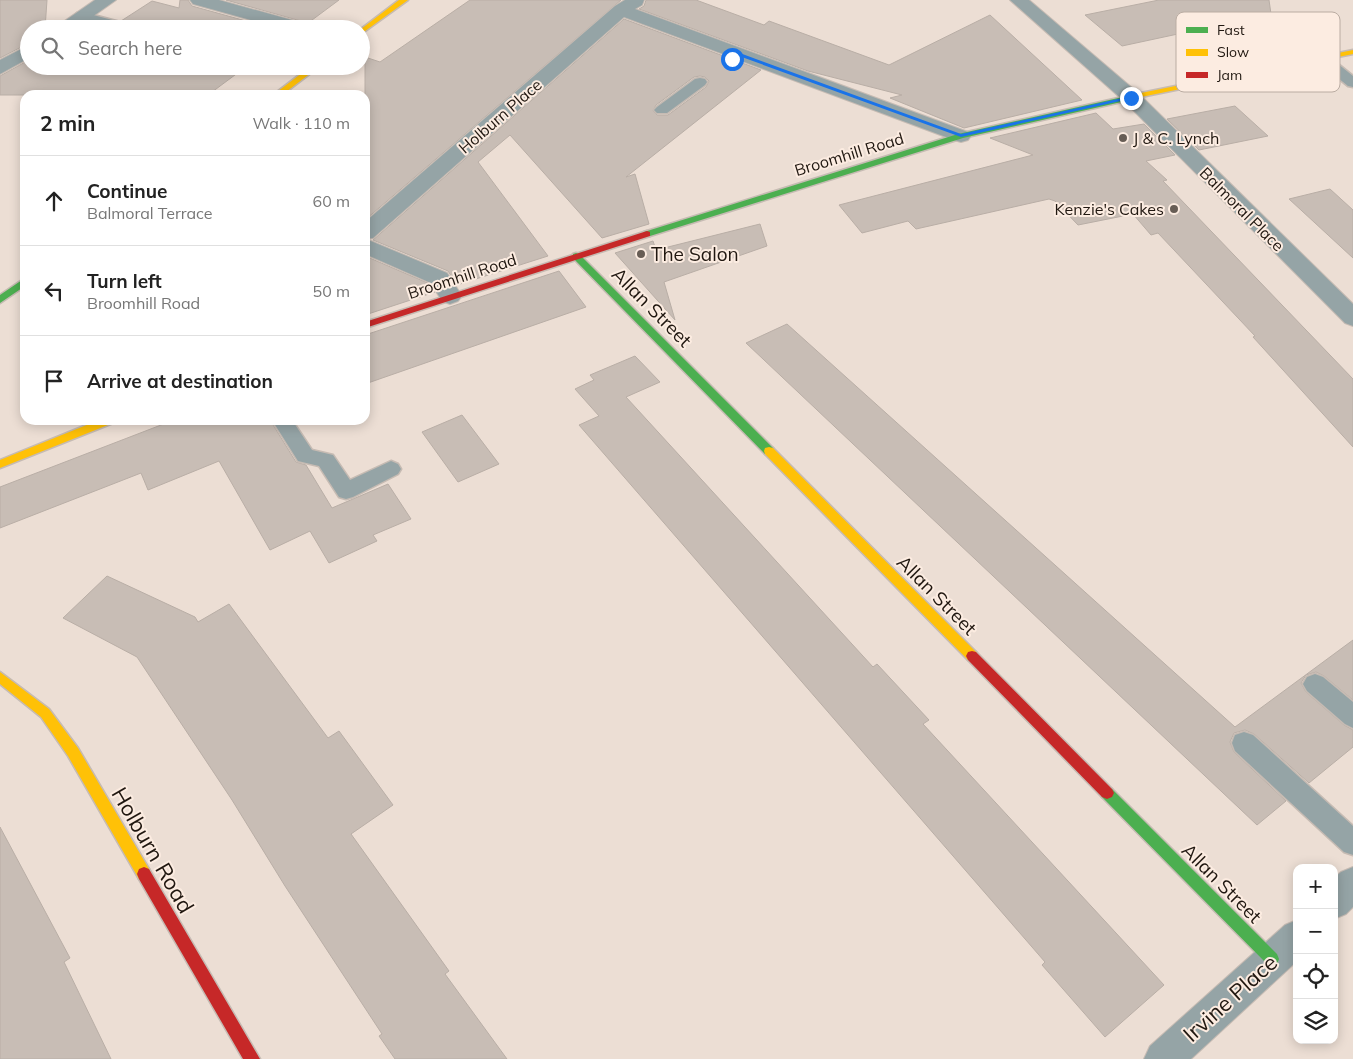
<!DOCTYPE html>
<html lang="en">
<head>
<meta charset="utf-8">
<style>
	body { margin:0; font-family:Mulish,sans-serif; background:#f6f6f6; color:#222 }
	.controls { position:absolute; right:15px; bottom:15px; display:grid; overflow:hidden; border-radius:10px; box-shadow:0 2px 12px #0003 }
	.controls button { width:45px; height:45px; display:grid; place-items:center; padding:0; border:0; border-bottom:1px solid #e0e0e0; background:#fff; color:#222; font:25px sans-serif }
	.stop { position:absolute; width:15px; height:15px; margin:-11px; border:4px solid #1a73e8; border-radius:50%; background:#fff }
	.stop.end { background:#1a73e8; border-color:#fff; box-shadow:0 1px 5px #0008 }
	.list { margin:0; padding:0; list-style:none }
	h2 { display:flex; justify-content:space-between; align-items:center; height:65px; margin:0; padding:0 20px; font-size:21px }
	h2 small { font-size:16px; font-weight:400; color:#767676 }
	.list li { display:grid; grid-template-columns:32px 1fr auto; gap:15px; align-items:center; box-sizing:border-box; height:90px; padding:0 20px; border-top:1px solid #e0e0e0 }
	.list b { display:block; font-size:19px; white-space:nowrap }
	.list p { margin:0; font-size:16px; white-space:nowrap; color:#767676 }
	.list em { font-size:16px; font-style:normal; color:#767676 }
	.icon { flex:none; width:28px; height:28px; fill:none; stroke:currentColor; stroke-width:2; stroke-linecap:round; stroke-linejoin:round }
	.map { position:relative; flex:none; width:1353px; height:1059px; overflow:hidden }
	.search { position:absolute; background:#fff; box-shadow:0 2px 12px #0003; left:20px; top:20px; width:350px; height:55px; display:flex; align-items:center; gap:12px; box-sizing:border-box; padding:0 18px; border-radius:28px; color:#767676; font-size:19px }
	.panel { position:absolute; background:#fff; box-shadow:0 2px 12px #0003; left:20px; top:90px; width:350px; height:335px; border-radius:15px }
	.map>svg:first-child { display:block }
	.building { fill:#c8bdb5; stroke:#b9aea6; fill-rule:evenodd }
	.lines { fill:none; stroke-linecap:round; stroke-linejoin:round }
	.lane-casing { stroke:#c6bbb3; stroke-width:3 }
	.street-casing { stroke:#c6bbb3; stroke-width:2 }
	.fast-casing { stroke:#c6bbb3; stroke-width:3 }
	.slow-casing { stroke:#c6bbb3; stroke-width:3 }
	.jam-casing { stroke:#c6bbb3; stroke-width:3 }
	.lane { fill:#95a4a6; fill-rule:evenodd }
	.street { fill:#95a4a6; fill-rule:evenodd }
	.fast { fill:#4caf50; fill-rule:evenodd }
	.slow { fill:#ffc107; fill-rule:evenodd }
	.jam { fill:#c62828; fill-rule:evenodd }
	.route { fill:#1a73e8 }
	.poi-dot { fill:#675d55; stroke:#fcece1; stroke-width:2 }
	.labels { text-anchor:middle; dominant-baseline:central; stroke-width:4; stroke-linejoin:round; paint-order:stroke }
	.far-street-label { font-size:16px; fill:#201710; stroke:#fcece1 }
	.far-poi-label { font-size:16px; fill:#201710; stroke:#fcece1; text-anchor:start }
	.poi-label { font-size:19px; fill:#201710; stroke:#fcece1; text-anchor:start }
	.street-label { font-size:19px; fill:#201710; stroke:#fcece1 }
	.near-street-label { font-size:22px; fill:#201710; stroke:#fcece1 }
	.key { fill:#fcece1; stroke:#baaca2; stroke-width:1 }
	.key-label { font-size:14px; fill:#201710 }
</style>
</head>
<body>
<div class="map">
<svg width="1353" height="1059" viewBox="0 0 1353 1059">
	<rect width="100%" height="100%" fill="#ecded4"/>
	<path class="building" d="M 0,0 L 47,0 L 45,29 L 29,29 L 29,43 L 0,58 Z
		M 180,0 L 188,0 L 192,6 L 275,29 L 122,29 L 124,24 L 121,21 L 152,1 L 179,8 Z
		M 226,0 L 339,0 L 308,23 Z
		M 470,0 L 621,0 L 365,220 L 365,57 L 380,62 Z
		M 646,0 L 696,0 L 764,25 L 769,21 L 889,65 L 990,15 L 1082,100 L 964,128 L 890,98 L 902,95 L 808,71 L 639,9 L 644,6 Z
		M 1159,0 L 1269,0 L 1271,14 L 1122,46 L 1085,15 Z
		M 624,19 L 761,70 L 626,177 L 635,174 L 649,224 L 602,238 L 510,135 L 478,162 L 548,256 L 457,285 L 448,271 L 373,240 ZM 700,76 L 705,77 L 709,81 L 706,87 L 668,115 L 657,115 L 653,111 L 656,105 L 694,77 Z
		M 29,60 L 29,66 L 42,66 L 42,73 L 52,66 L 247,66 L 208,95 L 0,95 L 0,76 Z
		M 1235,106 L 1268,136 L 1199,150 L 1167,119 Z
		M 1096,113 L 1113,129 L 1144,124 L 1175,155 L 1146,161 L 1167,180 L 1163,181 L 1353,379 L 1353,447 L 1253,337 L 1255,336 L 1158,233 L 1151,235 L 1133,214 L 1078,225 L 1055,201 L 1049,199 L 916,229 L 908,221 L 862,233 L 839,205 L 1033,155 L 990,138 Z
		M 1330,189 L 1353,210 L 1353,258 L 1289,199 Z
		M 760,224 L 767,246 L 664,282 L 675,320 L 615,253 L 653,241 L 656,250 Z
		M 365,256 L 430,284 L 435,292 L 365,315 Z
		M 559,271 L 586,307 L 365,384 L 365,335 Z
		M 787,324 L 1235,727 L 1353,640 L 1353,700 L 1324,676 L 1316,672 L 1306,675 L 1301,683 L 1306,692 L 1344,725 L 1353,730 L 1353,747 L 1309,783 L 1254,734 L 1245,730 L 1234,733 L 1230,742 L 1234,752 L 1286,801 L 1257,825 L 746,343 Z
		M 635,356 L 660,382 L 626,397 L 873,667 L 877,664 L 929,720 L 923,724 L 1164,985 L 1105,1037 L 1042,965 L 1045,962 L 579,425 L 599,416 L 575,389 L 594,380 L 590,375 Z
		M 462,415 L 499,464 L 458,482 L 422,432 Z
		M 174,420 L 270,420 L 296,462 L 306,465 L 332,508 L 388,484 L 411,519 L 373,535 L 377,541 L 329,563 L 310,531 L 270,550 L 219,461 L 148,490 L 141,473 L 0,528 L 0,487 Z
		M 107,576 L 195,617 L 198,622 L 229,604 L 328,738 L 339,731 L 393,805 L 351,834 L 449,971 L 445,974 L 507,1059 L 395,1059 L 379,1036 L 382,1034 L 285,886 L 232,800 L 137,657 L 63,618 Z
		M 0,827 L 70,958 L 64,962 L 111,1059 L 0,1059 Z"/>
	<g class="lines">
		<defs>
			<path id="lane" d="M 82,12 L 120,22 L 122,25 L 120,28 L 113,29 L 77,19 L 75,16 L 77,13 Z
				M 1322,54 L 1327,55 L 1353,76 L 1353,87 L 1348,86 L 1317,61 L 1315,58 L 1317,55 Z
				M 700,78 L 705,79 L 707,82 L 705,85 L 667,113 L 657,113 L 654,110 L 657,107 L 695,79 Z
				M 272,420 L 292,420 L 312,450 L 333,455 L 350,480 L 391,461 L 398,464 L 401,469 L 398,474 L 353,497 L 346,499 L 339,497 L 319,466 L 298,461 Z
				M 1315,674 L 1323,677 L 1353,702 L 1353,728 L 1345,724 L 1307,691 L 1303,684 L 1307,677 Z
				M 1244,732 L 1253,735 L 1353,826 L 1353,855 L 1344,852 L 1235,751 L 1232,743 L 1235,735 Z"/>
			<path id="street" d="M 95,0 L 116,0 L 75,29 L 53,29 Z
				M 190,0 L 219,0 L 310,25 L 313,29 L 283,29 L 193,4 Z
				M 625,0 L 644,0 L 642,5 L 635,9 L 968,132 L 971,136 L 968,140 L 961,142 L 954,140 L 624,17 L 373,238 L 366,239 L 447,273 L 462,296 L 458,301 L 450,304 L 442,301 L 431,283 L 365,254 L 365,222 L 615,6 Z
				M 1010,0 L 1029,0 L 1138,93 L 1353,304 L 1353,326 L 1345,323 L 1124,101 Z
				M 29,45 L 29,58 L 0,74 L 0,60 Z
				M 1353,867 L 1353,907 L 1346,914 L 1334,919 L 1334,878 L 1341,872 Z
				M 1297,920 L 1297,961 L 1191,1059 L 1144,1059 L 1150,1046 L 1285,925 Z"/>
			<path id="fast" d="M 1136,94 L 1140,96 L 1139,98 L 963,138 L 650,236 L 644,236 L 643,234 L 644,232 L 958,134 Z
				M 576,253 L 579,254 L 773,448 L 774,451 L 773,454 L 765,454 L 573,258 L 573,254 Z
				M 25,278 L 25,286 L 0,303 L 0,295 Z
				M 1107,787 L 1112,789 L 1277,954 L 1279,959 L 1277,964 L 1272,966 L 1267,964 L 1102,797 L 1100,793 L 1102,789 Z"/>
			<path id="slow" d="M 399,0 L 408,0 L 361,34 L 361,29 Z
				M 1353,50 L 1353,54 L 1136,98 L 1132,96 L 1136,94 Z
				M 311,66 L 320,66 L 282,95 L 273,95 Z
				M 99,420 L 114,420 L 113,423 L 0,468 L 0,460 Z
				M 769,447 L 773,448 L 976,652 L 978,656 L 976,660 L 972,661 L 968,660 L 765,454 L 764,451 L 765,448 Z
				M 0,672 L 49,709 L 78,748 L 149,869 L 151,874 L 149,879 L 144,881 L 139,879 L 68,756 L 41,717 L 0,684 Z"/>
			<path id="jam" d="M 647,231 L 650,232 L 650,236 L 365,328 L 365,322 Z
				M 972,651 L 976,652 L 1112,789 L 1114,793 L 1112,797 L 1107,799 L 1102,797 L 968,660 L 966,656 L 968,652 Z
				M 144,867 L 149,869 L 260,1059 L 243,1059 L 139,879 L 137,874 L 139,869 Z"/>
		</defs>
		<use href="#lane" class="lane-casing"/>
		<use href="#street" class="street-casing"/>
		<use href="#fast" class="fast-casing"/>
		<use href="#slow" class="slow-casing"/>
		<use href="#jam" class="jam-casing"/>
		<use href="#lane" class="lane"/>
		<use href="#street" class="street"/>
		<use href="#fast" class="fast"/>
		<use href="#slow" class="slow"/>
		<use href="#jam" class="jam"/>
	</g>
	<path class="route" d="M 737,52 L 961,134 L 1131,96 L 1134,98 L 961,137 L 739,56 L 730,60 Z"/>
	<g class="poi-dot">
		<circle cx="1123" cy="138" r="5"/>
		<circle cx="1174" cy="209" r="5"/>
		<circle cx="641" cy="254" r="5"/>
	</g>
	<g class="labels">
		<g class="far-street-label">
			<text transform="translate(500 116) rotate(-41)">Holburn Place</text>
			<text transform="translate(849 154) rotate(-17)">Broomhill Road</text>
			<text transform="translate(1242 209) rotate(45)">Balmoral Place</text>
			<text transform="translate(462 276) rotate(-18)">Broomhill Road</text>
		</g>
		<g class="far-poi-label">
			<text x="1133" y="138">J &amp; C. Lynch</text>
			<text x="1164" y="209" text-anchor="end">Kenzie's Cakes</text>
		</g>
		<g class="poi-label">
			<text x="651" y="254">The Salon</text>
		</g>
		<g class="street-label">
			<text transform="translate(652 307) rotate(45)">Allan Street</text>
			<text transform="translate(937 595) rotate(45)">Allan Street</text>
			<text transform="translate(1222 883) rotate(45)">Allan Street</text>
		</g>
		<g class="near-street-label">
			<text transform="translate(153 850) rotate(60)">Holburn Road</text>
			<text transform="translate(1230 998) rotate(-42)">Irvine Place</text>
		</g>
	</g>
	<rect x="1176" y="12" width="164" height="80" rx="8" class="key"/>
	<rect x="1186" y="27" width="22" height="6" fill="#4caf50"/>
	<rect x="1186" y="49" width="22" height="7" fill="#ffc107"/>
	<rect x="1186" y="72" width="22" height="6" fill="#c62828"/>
	<g class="key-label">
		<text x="1217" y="35">Fast</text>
		<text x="1217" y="57">Slow</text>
		<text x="1217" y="80">Jam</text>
	</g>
</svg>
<div class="controls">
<button>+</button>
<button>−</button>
<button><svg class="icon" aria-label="locate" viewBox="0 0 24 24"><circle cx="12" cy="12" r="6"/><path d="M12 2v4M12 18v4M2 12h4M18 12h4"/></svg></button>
<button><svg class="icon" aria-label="layers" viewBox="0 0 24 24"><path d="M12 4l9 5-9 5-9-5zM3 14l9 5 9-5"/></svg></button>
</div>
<div class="stop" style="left:732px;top:59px"></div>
<div class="stop end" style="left:1131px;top:98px"></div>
<div class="search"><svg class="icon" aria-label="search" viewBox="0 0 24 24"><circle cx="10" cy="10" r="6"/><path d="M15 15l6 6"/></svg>Search here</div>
<section class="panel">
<h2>2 min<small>Walk · 110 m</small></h2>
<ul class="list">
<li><svg class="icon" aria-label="ahead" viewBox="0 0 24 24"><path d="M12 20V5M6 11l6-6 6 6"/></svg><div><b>Continue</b><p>Balmoral Terrace</p></div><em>60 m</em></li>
<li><svg class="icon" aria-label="left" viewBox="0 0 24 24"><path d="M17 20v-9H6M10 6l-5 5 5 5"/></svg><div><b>Turn left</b><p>Broomhill Road</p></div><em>50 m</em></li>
<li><svg class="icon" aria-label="arrive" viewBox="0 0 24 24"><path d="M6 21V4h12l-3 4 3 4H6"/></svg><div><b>Arrive at destination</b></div></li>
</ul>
</section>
</div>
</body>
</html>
